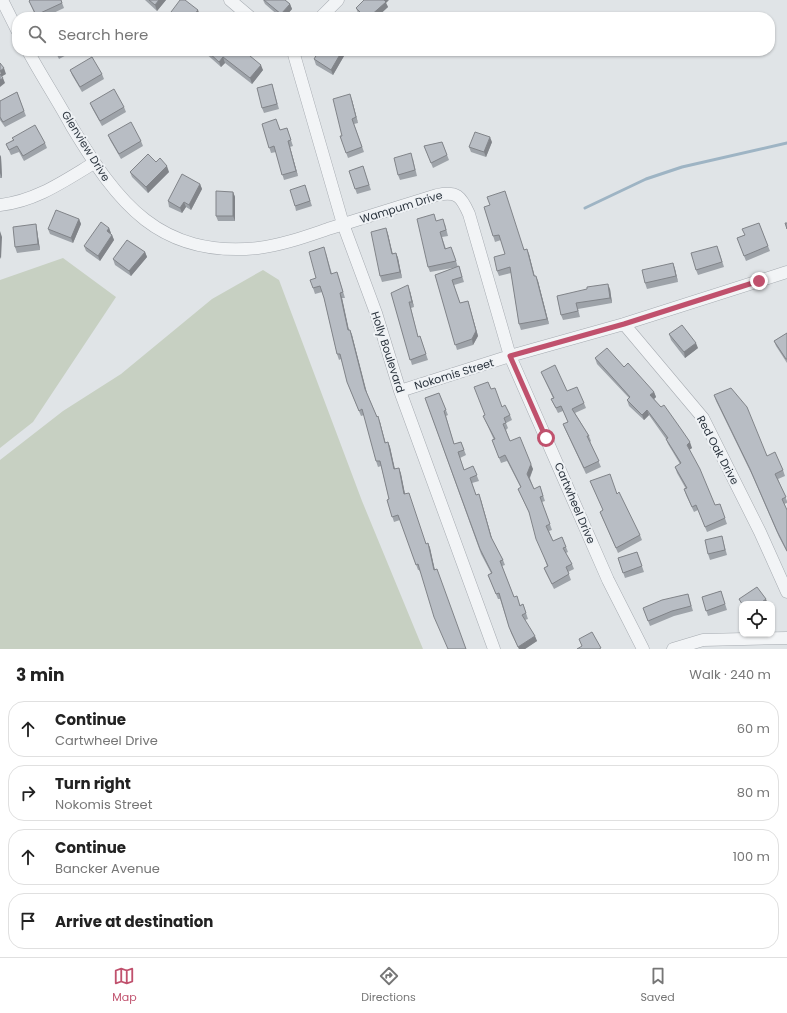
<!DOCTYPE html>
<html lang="en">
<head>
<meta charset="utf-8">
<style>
	body { margin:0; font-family:Poppins,sans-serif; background:#f6f6f6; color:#222 }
	.controls { position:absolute; right:12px; bottom:12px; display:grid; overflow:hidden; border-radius:8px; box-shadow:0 1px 3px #0004 }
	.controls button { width:36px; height:36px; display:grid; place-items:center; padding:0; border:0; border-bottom:1px solid #e0e0e0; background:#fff; color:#222; font:20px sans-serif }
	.stop { position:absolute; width:12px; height:12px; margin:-9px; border:3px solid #c0516d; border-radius:50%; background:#fff }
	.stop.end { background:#c0516d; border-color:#fff; box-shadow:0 1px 4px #0008 }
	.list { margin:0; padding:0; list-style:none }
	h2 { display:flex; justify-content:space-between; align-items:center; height:52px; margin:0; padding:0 16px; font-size:17px }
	h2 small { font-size:13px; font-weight:400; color:#767676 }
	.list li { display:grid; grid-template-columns:26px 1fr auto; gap:12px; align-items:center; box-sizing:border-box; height:56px; margin:0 8px 8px; padding:0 8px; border:1px solid #e0e0e0; border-radius:16px }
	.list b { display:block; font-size:15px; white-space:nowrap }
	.list p { margin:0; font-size:13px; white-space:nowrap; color:#767676 }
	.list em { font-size:13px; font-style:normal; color:#767676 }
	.icon { flex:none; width:22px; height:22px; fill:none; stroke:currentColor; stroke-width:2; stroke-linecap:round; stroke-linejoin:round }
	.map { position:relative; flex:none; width:787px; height:649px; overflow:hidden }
	.search { position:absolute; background:#fff; box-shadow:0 1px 3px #0004; left:12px; right:12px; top:12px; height:44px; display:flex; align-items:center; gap:10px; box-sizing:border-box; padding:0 14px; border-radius:16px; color:#767676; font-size:15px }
	.sheet { height:308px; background:#fff }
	nav { display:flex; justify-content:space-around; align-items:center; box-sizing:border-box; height:56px; border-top:1px solid #e0e0e0; background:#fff; font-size:11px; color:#767676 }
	nav a { display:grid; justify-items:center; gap:2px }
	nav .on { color:#c0516d }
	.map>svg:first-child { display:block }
	.green { fill:#c7d0c2 }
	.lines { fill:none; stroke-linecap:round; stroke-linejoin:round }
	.stream { stroke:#9eb4c4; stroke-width:3 }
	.minor-casing { stroke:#a6abb1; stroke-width:13 }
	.minor { stroke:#f2f4f6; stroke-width:12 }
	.wall { fill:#9ea3a9 }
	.shaded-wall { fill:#818489 }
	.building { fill:#b8bdc4; stroke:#818489 }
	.route { stroke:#c0516d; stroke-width:5 }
	.labels { text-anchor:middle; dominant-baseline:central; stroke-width:4; stroke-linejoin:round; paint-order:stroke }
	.street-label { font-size:11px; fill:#2a333d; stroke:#eff2f5 }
</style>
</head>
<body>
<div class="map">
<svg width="787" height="649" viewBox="0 0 787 649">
	<rect width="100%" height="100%" fill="#e0e4e7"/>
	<path class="green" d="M 63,258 L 116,297 L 33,422 L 0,448 L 0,280 Z
		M 263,270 L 279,280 L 362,501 L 423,649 L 0,649 L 0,460 L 63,411 L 121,374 L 212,299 Z"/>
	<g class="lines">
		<path class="stream" d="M 585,208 L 646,179 L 682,167 L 787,143"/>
		<defs>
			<path id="minor" d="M 2,0 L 17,30
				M 230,0 L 250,17
				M 321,17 L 338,0
				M 28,51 C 42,77 58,101 72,127 C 118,203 159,258 258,248 C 283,245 307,236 331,228 C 366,217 402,206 437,195 C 457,191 461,196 469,214 L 510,356 L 608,580 L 643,649
				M 293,51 L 343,224 L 376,313 L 400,391 L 494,649
				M 0,205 C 36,201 64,181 94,163
				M 624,324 L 703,418 L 760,532 L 787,592
				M 400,391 L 510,356 L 624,324 L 787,272
				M 673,649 L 703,640 L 787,638"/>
		</defs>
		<use href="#minor" class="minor-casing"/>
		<use href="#minor" class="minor"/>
	</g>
	<path class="wall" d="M 61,0 L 64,8 L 45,17 L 36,17 L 29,1 Z
		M 145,0 L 166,0 L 157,11 Z
		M 263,0 L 285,0 L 290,4 L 292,9 L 285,17 L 280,17 L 265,4 Z
		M 386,3 L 388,7 L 377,17 L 362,17 L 358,13 L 356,8 Z
		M 55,51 L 74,51 L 59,59 Z
		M 203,51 L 244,51 L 263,70 L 252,84 L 225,63 L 221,67 Z
		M 344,56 L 333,75 L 316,65 L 314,59 Z
		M 70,70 L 102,74 L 104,79 L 82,92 L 72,75 Z
		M 272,84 L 279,109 L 264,113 L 262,108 Z
		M 17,92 L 26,116 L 5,127 L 0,120 L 0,101 Z
		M 352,100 L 358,123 L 354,124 L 364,152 L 348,158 L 340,136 L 342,136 Z
		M 90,103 L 124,107 L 126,112 L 102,126 L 92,108 Z
		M 262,124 L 280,130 L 287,128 L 293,146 L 290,147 L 298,176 L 284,180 L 276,152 L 271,153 Z
		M 108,135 L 141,141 L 143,146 L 121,159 L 110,140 Z
		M 12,138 L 45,143 L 47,148 L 24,161 L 19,152 L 11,155 L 6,144 L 13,140 Z
		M 442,142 L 449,160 L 433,168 L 424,146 Z
		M 492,142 L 486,157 L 471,152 L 469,147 Z
		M 0,155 L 1,157 L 2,178 L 0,178 Z
		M 413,159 L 417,176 L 400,180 L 398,175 Z
		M 156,162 L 169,172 L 148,193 L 132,177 L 130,172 Z
		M 363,166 L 371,190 L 357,194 L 349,171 Z
		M 200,184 L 202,189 L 191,210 L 186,207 L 182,213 L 169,207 L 168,201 Z
		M 305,185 L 312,206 L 296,211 L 295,206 Z
		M 233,192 L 235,197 L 235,221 L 218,221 L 216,216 Z
		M 484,207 L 529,254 L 534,276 L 538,281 L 549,324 L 521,330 L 519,324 L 511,273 L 499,276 L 497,271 L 505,254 L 501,240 L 495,242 Z
		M 79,219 L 81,224 L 73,243 L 50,234 L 48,229 Z
		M 436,221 L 445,224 L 448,236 L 442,237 L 446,249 L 453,252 L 458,267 L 430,272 L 428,267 Z
		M 759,223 L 770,251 L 746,261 L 737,238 L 744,235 Z
		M 36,224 L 37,230 L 40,250 L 17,253 L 15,247 Z
		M 109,228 L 111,234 L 112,235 L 114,240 L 100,261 L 86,251 L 84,246 Z
		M 386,228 L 388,234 L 392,253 L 396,253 L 398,258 L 402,278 L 382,282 L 380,276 Z
		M 719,251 L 724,267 L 698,275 L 696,270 Z
		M 145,252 L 147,257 L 131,276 L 115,265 L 113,259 Z
		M 326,253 L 332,274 L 339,278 L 345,298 L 342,298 L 349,330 L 350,330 L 352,335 L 367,393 L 377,417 L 380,422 L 385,443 L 388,442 L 390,447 L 395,469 L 399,468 L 401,474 L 405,494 L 426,544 L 428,543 L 430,548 L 435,570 L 466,649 L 419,570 L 418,570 L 400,520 L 394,522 L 387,500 L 389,499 L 381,466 L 378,467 L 376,461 L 364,415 L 361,416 L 349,387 L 341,359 L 339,360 L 337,354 L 324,298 L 322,292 L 315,294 L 313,288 Z
		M 673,263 L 675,269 L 678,282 L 647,289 L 645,283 Z
		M 459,266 L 464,282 L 454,285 L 460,303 L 468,301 L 478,336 L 473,345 L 457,350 L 435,275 Z
		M 610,289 L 612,303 L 578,309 L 580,317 L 563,320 L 561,315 L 557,296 Z
		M 410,291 L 414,307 L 411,308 L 418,337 L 420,336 L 428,360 L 412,365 L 391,293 Z
		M 787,333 L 787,363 L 776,346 L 774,341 Z
		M 669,334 L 698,348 L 685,358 L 671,340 Z
		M 595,358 L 624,367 L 654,392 L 656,397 L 654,399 L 692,448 L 689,450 L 715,505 L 720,504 L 727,524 L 707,532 L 698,510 L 694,512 L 686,495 L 684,489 L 686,489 L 677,473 L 675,467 L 680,464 L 668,444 L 666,439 L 649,415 L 644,420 L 629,406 L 627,400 L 629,398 L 597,364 Z
		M 541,372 L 567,391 L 584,403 L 586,408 L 575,413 L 589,436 L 591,441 L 590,442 L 601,467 L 586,474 L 565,429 L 563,424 L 568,422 L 563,411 L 558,413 L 551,399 L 553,398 Z
		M 491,389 L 502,407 L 510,415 L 512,420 L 506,423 L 508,428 L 506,430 L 510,441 L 533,469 L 530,478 L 534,489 L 540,486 L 545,501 L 542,502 L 552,530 L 549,531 L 553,541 L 562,537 L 568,552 L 566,553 L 572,564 L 574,569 L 568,572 L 571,580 L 554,589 L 546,573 L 544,568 L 547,566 L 530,515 L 518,489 L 521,488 L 507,461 L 501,463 L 492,440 L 494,440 L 483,416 L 485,415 Z
		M 439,393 L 448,415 L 446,416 L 454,444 L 461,442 L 466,455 L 460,458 L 464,470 L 473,466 L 479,481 L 472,483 L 476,495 L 481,500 L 492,539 L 503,560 L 505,565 L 502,566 L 514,597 L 520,605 L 523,604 L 528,619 L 525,620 L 537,641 L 525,649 L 519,649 L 511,633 L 500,599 L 498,599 L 488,575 L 491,573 L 481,554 L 425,398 Z
		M 714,395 L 767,456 L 783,470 L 785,476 L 778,479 L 787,501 L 787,503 L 784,504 L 787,510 L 787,552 L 779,537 L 752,475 L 716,401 Z
		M 590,481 L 617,493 L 640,535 L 642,540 L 618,553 L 602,517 L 600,512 L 603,510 Z
		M 722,536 L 727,555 L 710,560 L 708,554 Z
		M 637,552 L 644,572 L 625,578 L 618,558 Z
		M 721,591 L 727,610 L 708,616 L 702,597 Z
		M 688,594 L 693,611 L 674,616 L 650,626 L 643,608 Z"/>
	<path class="shaded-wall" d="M 159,0 L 166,0 L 157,11 L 155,5 Z
		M 384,0 L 389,0 L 386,3 L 388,7 L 377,17 L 369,17 Z
		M 290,4 L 292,9 L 285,17 L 282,17 L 281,14 Z
		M 198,10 L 200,15 L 198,17 L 192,17 Z
		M 342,51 L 348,51 L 344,56 L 333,75 L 331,70 Z
		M 223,57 L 225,63 L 221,67 L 219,62 Z
		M 261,65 L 263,70 L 252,84 L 250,78 Z
		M 4,68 L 6,74 L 1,77 L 0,71 Z
		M 3,78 L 5,83 L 0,87 L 0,80 Z
		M 350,94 L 352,100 L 358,123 L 356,117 Z
		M 490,137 L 492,142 L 486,157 L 484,152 Z
		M 288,141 L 290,147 L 298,176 L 296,171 Z
		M 0,155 L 1,157 L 2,178 L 0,173 Z
		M 167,166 L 169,172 L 148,193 L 146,187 Z
		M 200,184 L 202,189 L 191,210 L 189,205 Z
		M 233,192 L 235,197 L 235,221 L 233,216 Z
		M 184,202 L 186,207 L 182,213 L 180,208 Z
		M 79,219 L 81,224 L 73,243 L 71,238 Z
		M 36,224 L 37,230 L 40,250 L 38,244 Z
		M 109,228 L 111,233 L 109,236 L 107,231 Z
		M 386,228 L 388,234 L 394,259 L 392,254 Z
		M 0,231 L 2,237 L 1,259 L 0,257 Z
		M 112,235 L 114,240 L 100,261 L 98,256 Z
		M 527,249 L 529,254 L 536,281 L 534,276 Z
		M 145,252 L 147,257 L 131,276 L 129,271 Z
		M 396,253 L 398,258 L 402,278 L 400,272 Z
		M 673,263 L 675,269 L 678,282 L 676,276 Z
		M 536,276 L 538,281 L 549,324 L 547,319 Z
		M 608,284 L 610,289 L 612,303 L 610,298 Z
		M 408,285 L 410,291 L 414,307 L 412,302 Z
		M 340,293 L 342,298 L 350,336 L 348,330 Z
		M 468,301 L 478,336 L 473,345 L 472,339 Z
		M 350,330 L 352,335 L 367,394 L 365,389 Z
		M 696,343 L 698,348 L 685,358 L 684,352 Z
		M 654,392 L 656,397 L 652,401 L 650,395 Z
		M 647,410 L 649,415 L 644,420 L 642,415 Z
		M 378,416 L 380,422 L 387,448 L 385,443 Z
		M 388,442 L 390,447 L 396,475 L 394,469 Z
		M 690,442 L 692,448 L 689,450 L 687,445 Z
		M 531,464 L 533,469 L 529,479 L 527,474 Z
		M 399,468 L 401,474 L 406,499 L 404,494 Z
		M 479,494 L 481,500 L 493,542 L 491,537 Z
		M 428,543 L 430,548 L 436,576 L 434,570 Z
		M 766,599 L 768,604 L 759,604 Z
		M 535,636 L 537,641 L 525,649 L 519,649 L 518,647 Z"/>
	<path class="building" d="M 30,0 L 61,0 L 62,3 L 36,15 L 29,1 Z
		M 149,0 L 159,0 L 155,5 Z
		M 180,0 L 185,0 L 198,10 L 192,17 L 169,17 L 168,16 Z
		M 264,0 L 285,0 L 290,4 L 281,14 Z
		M 364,0 L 384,0 L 386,2 L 369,17 L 365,17 L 356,8 Z
		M 56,51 L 62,51 L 57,53 Z
		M 207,51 L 244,51 L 261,65 L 250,78 L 223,57 L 219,62 Z
		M 319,51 L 342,51 L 331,70 L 314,59 Z
		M 92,57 L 102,74 L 80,87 L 70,70 Z
		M 0,63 L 4,68 L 0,71 Z
		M 0,74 L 3,78 L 0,80 Z
		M 272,84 L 277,104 L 262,108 L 257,88 Z
		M 114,89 L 124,107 L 100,121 L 90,103 Z
		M 17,92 L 24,111 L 3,122 L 0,117 L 0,101 Z
		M 350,94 L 356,117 L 352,119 L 362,147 L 346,153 L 340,136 L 342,136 L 333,99 Z
		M 276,119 L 280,130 L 287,128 L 291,140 L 288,141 L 296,171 L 282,175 L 274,146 L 269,148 L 262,124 Z
		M 131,122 L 141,141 L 119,154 L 108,135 Z
		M 35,125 L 45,143 L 23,156 L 17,146 L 9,150 L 6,144 L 14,140 L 12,138 Z
		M 475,132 L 490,137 L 484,152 L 469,147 Z
		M 442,142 L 447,155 L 431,163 L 424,146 Z
		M 411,153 L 415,170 L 398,175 L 394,158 Z
		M 148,154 L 156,162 L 160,158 L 167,166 L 146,187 L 130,172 Z
		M 363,166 L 369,185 L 355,189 L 349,171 Z
		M 182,174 L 200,184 L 189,205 L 184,202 L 180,208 L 168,201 Z
		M 305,185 L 310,201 L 295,206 L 290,190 Z
		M 216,191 L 233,192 L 233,216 L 216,216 Z
		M 505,191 L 524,250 L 527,249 L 534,276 L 536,276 L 547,319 L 519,324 L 510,267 L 497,271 L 494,257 L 505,254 L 499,235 L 493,236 L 484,207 L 490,205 L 487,197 Z
		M 56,210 L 79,219 L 71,238 L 48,229 Z
		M 434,214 L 436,221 L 443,219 L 446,230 L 440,232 L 445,249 L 451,247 L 456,261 L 428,267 L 417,219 Z
		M 101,222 L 109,228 L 107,231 L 112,235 L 98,256 L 84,246 Z
		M 759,223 L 768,246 L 744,256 L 737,238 L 745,235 L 742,229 Z
		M 785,223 L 787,223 L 787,229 Z
		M 36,224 L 38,244 L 15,247 L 13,227 Z
		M 386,228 L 392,254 L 396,253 L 400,272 L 380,276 L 371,232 Z
		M 127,240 L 145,252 L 129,271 L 113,259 Z
		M 717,246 L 722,262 L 696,270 L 691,253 Z
		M 324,247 L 331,274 L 337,272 L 343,292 L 340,293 L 348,330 L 350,330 L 365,389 L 377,417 L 378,416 L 385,443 L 388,442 L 394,469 L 399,468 L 404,494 L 409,493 L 426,544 L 428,543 L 434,570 L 437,569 L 466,649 L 448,649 L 434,617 L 418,564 L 416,565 L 398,515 L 392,517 L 387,500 L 389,499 L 380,461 L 376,461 L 362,409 L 359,411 L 347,382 L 340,354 L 337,354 L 324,298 L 320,286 L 313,288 L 310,280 L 316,278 L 309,252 Z
		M 673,263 L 676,276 L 645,283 L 642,270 Z
		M 459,266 L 462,277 L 452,280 L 460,303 L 468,301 L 476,331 L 472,339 L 455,345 L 435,275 Z
		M 608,284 L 610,298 L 576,303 L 578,311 L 561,315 L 557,296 L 587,289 L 587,287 Z
		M 408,285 L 412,302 L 409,302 L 418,337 L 420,336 L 426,354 L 410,360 L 391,293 Z
		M 682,325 L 696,343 L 684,352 L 669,334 Z
		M 787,333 L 787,359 L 786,359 L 774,341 Z
		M 607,348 L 624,367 L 628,363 L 654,392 L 650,395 L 661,407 L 664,405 L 681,429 L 690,442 L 687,445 L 700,469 L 715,505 L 720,504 L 725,518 L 705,527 L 696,505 L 692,507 L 684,489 L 687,488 L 675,467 L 681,463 L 666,439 L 668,438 L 647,410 L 642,415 L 627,400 L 630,397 L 595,358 Z
		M 555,365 L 567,391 L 577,387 L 584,403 L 572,409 L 589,436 L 587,436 L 599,461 L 584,468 L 563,424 L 568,422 L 561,406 L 556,408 L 551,399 L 554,398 L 541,372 Z
		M 488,382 L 491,389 L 495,388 L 502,407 L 505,405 L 510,415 L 504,418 L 506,423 L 503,424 L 510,441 L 520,437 L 531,464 L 527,474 L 534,489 L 540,486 L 543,496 L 540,497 L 550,524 L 546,526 L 553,541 L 562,537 L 566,547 L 563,548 L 572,564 L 566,567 L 569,574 L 552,584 L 544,568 L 548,566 L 536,539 L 529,512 L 518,489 L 521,487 L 505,455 L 499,458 L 492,440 L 495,439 L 483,416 L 485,415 L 474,387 Z
		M 731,388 L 747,407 L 767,456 L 775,452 L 783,470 L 775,474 L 786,497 L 782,499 L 787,510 L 787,551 L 777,531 L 750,469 L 714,395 Z
		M 439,393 L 446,410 L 444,411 L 454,444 L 461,442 L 464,450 L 458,452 L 464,470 L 473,466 L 477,475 L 470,478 L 476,495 L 479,494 L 491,537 L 503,560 L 500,561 L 514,597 L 517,596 L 520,606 L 523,604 L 526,613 L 522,615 L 535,636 L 518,647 L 509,627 L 499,593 L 496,594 L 488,575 L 492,573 L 480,549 L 425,398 Z
		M 610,474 L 617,494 L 619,492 L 640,535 L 616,548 L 600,512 L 603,510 L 590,481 Z
		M 722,536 L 725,550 L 708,554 L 705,540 Z
		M 637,552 L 642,566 L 623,573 L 618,558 Z
		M 757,587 L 766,599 L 759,604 L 742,604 L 739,599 Z
		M 721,591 L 725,604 L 706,611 L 702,597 Z
		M 688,594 L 691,606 L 672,611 L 648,621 L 643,608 L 662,600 Z
		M 592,632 L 601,648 L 599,649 L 577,649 L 582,646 L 579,639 Z"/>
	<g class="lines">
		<path class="route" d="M 546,438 L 510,356 L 624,324 L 759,281"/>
	</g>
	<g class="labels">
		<g class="street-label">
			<text transform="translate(86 146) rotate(58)">Glenview Drive</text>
			<text transform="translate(401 207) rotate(-17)">Wampum Drive</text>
			<text transform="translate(388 352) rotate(72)">Holly Boulevard</text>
			<text transform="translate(454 374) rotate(-17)">Nokomis Street</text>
			<text transform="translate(718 450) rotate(62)">Red Oak Drive</text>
			<text transform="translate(575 503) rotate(67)">Cartwheel Drive</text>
		</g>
	</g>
</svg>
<div class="controls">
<button><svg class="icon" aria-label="locate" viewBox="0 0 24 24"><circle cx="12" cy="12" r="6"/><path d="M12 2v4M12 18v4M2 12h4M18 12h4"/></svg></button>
</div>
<div class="stop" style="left:546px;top:438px"></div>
<div class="stop end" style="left:759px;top:281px"></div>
<div class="search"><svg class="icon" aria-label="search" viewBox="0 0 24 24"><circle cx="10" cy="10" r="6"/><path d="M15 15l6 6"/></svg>Search here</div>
</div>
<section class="sheet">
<h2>3 min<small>Walk · 240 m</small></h2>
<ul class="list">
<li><svg class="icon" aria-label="ahead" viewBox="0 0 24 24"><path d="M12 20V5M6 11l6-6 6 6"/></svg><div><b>Continue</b><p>Cartwheel Drive</p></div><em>60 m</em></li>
<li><svg class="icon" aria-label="right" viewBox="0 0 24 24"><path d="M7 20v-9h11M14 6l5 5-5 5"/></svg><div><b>Turn right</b><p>Nokomis Street</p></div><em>80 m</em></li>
<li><svg class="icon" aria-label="ahead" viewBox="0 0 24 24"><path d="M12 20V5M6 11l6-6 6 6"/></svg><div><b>Continue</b><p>Bancker Avenue</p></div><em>100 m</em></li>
<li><svg class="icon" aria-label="arrive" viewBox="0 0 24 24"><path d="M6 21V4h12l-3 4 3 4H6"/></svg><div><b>Arrive at destination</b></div></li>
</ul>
</section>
<nav>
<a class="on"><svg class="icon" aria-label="map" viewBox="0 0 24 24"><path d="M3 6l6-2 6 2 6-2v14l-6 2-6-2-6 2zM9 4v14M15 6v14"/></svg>Map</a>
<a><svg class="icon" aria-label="directions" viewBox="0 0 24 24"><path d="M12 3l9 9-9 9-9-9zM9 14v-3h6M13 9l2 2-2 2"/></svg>Directions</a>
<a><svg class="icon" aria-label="saved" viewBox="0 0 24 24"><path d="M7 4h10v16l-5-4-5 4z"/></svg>Saved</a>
</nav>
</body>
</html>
